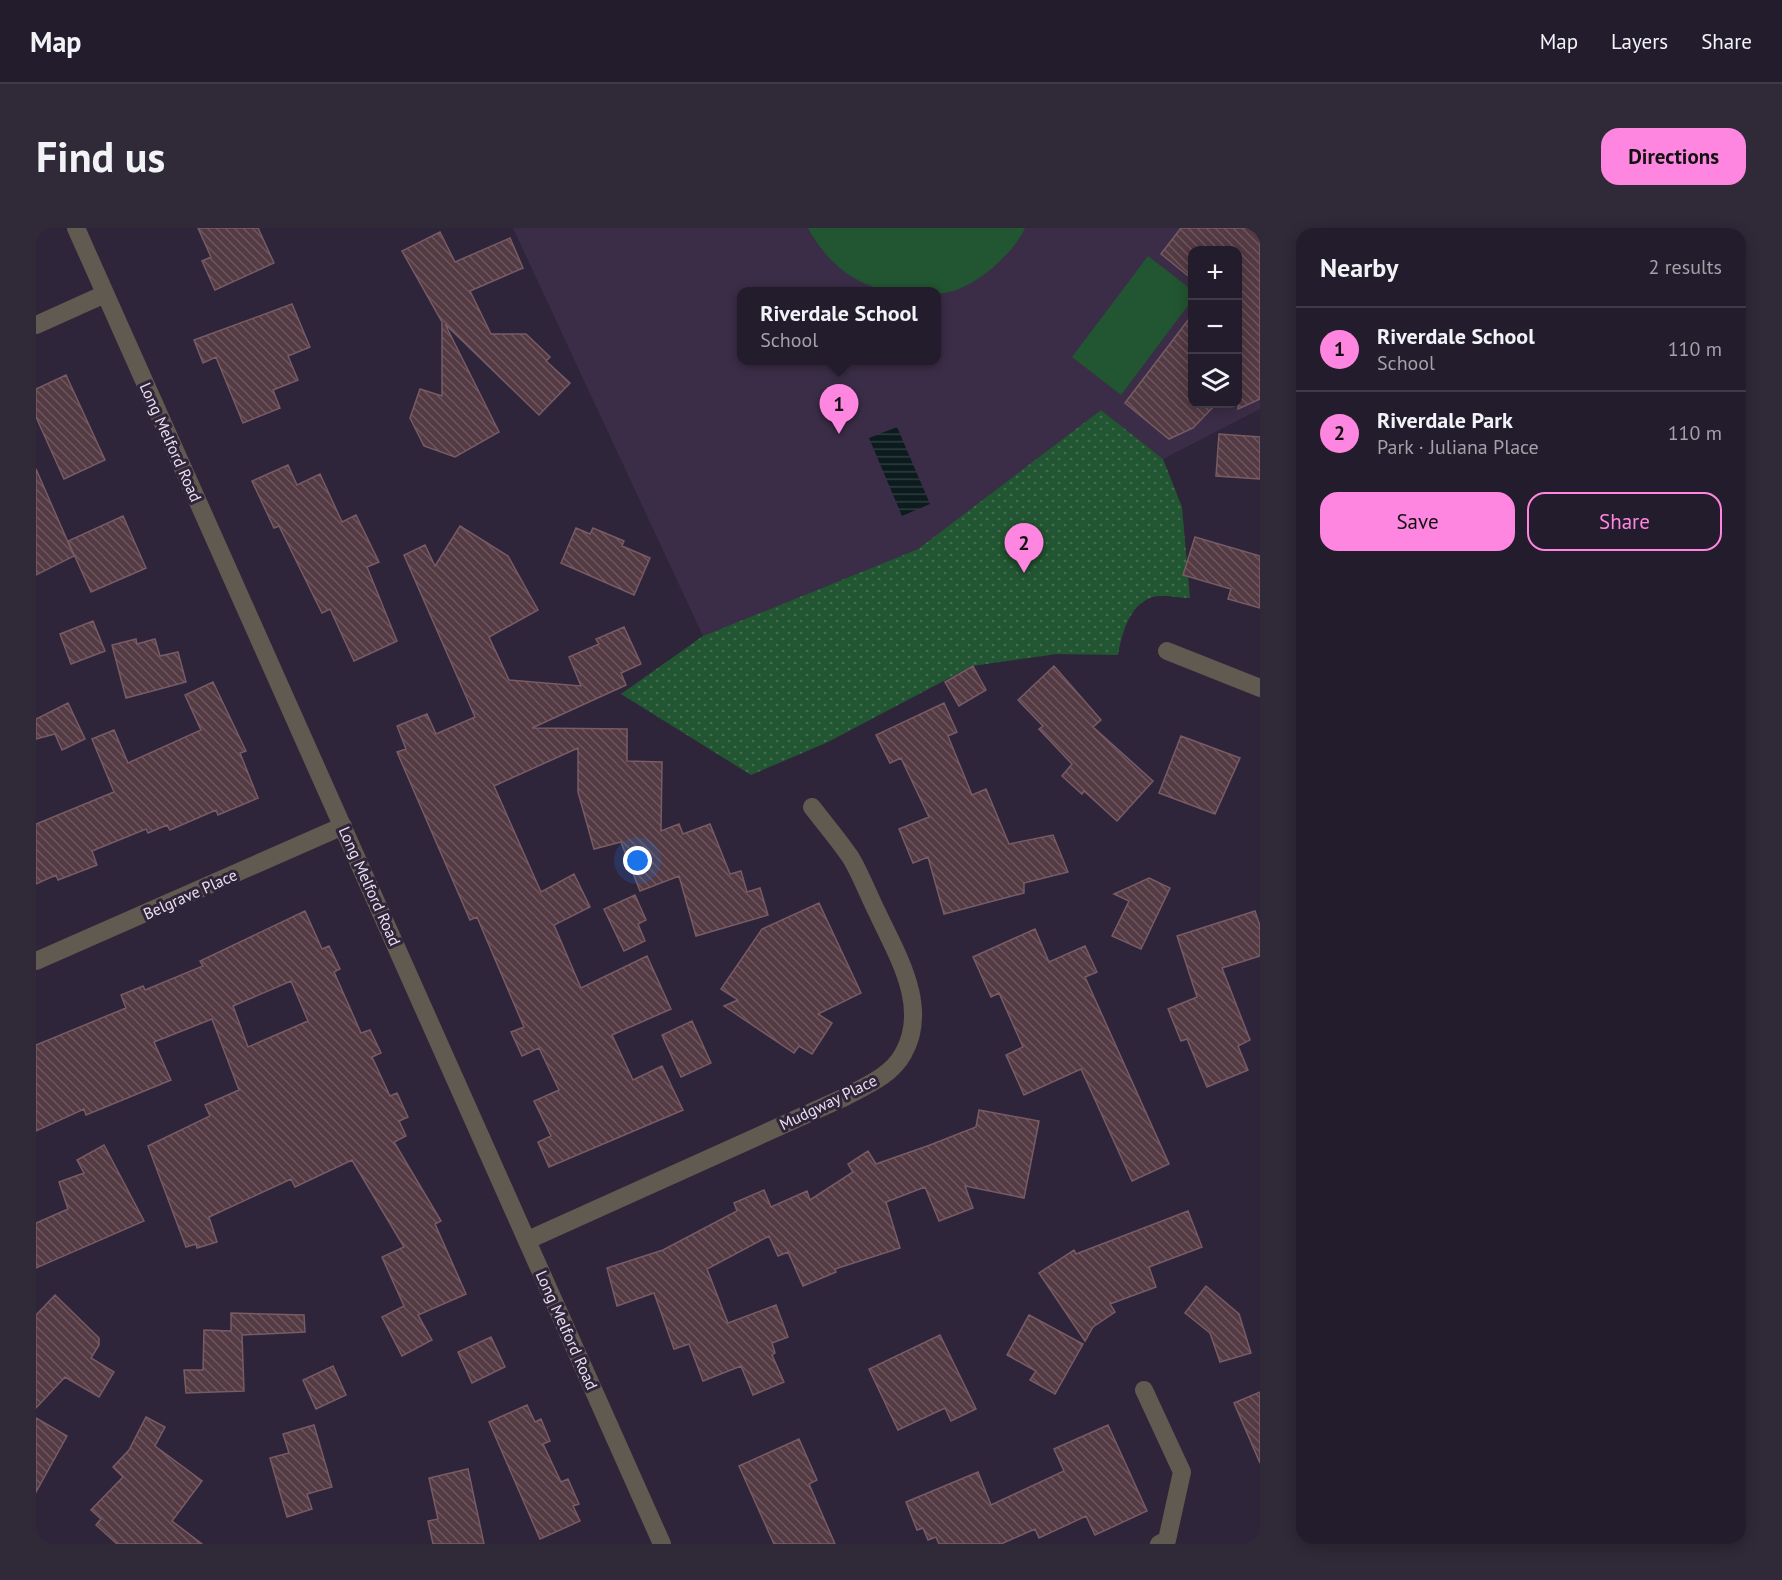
<!DOCTYPE html>
<html lang="en">
<head>
<meta charset="utf-8">
<style>
	body { margin:0; font-family:"PT Sans",sans-serif; background:#2f2938; color:#f1f3f6 }
	.controls { position:absolute; right:18px; top:18px; display:grid; overflow:hidden; border-radius:12px; box-shadow:0 3px 15px #0003 }
	.controls button { width:54px; height:54px; display:grid; place-items:center; padding:0; border:0; border-bottom:2px solid #403a48; background:#231c2c; color:#f1f3f6; font:30px sans-serif }
	.you { position:absolute; left:602px; top:633px; width:21px; height:21px; margin:-15px; border:4px solid #fff; border-radius:50%; background:#1a73e8; box-shadow:0 0 0 9px #1a73e833 }
	.badge { display:grid; place-items:center; width:39px; height:39px; border-radius:50%; background:#fe85e0; color:#111; font-size:20px; font-weight:700 }
	.pin { position:absolute; translate:-50% -50px; filter:drop-shadow(0 2px 3px #0008) }
	.pin::after { content:''; position:absolute; top:32px; width:21px; height:18px; background:inherit; clip-path:polygon(0 0,100% 0,50% 100%) }
	.popup { position:absolute; left:701px; top:59px; width:204px; height:78px; box-sizing:border-box; display:grid; place-content:center; border-radius:12px; background:#231c2c; filter:drop-shadow(0 2px 4px #0005); font-size:20px; white-space:nowrap; color:#a3a1a9 }
	.popup b { font-size:22px; color:#f1f3f6 }
	.popup::after { content:''; position:absolute; left:50%; top:100%; margin-left:-12px; border:12px solid transparent; border-top-color:#231c2c }
	.list { margin:0; padding:0; list-style:none }
	h2 { display:flex; justify-content:space-between; align-items:center; height:78px; margin:0; padding:0 24px; font-size:26px }
	h2 small { font-size:20px; font-weight:400; color:#a3a1a9 }
	.list li { display:grid; grid-template-columns:39px 1fr auto; gap:18px; align-items:center; box-sizing:border-box; height:84px; padding:0 24px; border-top:2px solid #403a48 }
	.list b { display:block; font-size:22px; white-space:nowrap }
	.list p { margin:0; font-size:20px; white-space:nowrap; color:#a3a1a9 }
	.list em { font-size:20px; font-style:normal; color:#a3a1a9 }
	.actions { display:flex; gap:12px; padding:18px 24px }
	.actions a { flex:1; padding:14px 0; border:2px solid #fe85e0; border-radius:18px; text-align:center; font-size:21px; color:#fe85e0 }
	.actions .main { background:#fe85e0; color:#111 }
	.icon { flex:none; width:33px; height:33px; fill:none; stroke:currentColor; stroke-width:2; stroke-linecap:round; stroke-linejoin:round }
	.map { position:relative; flex:none; width:1224px; height:1316px; overflow:hidden; border-radius:18px }
	header { display:flex; align-items:center; gap:36px; box-sizing:border-box; height:84px; padding:0 30px; background:#231c2c; border-bottom:2px solid #403a48 }
	header strong { font-size:28px }
	nav { display:flex; gap:33px; margin-inline-start:auto; font-size:21px }
	.intro { display:flex; align-items:center; justify-content:space-between; box-sizing:border-box; height:144px; padding:0 36px }
	h1 { margin:0; font-size:42px }
	.button { padding:15px 27px; border-radius:18px; background:#fe85e0; color:#111; font-size:21px; font-weight:700 }
	main { display:flex; gap:36px; padding:0 36px }
	aside { flex:1; background:#231c2c; border-radius:18px; box-shadow:0 3px 15px #0003 }
	.map>svg:first-child { display:block }
	.built { fill:#3b2d47; fill-rule:evenodd }
	.grass { fill:url(#grass-dots) }
	.garden { fill:#225531 }
	.water { fill:url(#water-rules) }
	.building { fill:url(#building-back-hatch); stroke:#785b65; stroke-width:1.5; fill-rule:evenodd }
	.lines { fill:none; stroke-linecap:round; stroke-linejoin:round }
	.street { stroke:#615a50; stroke-width:18 }
	.labels { text-anchor:middle; dominant-baseline:central; stroke-width:6; stroke-linejoin:round; paint-order:stroke }
	.street-label { font-size:16px; fill:#e7e0ee; stroke:#2f253a }
</style>
</head>
<body>
<header>
<strong>Map</strong>
<nav><a>Map</a><a>Layers</a><a>Share</a></nav>
</header>
<div class="intro"><h1>Find us</h1><a class="button">Directions</a></div>
<main>
<div class="map">
<svg width="1224" height="1316" viewBox="0 0 1224 1316">
	<defs>
		<pattern id="grass-dots" width="8" height="8" patternUnits="userSpaceOnUse" patternTransform="scale(1.5)"><rect width="8" height="8" fill="#225531"/><path d="M2 2h.1M6 6h.1" fill="none" stroke="#426d4f" stroke-width="1.8" stroke-linecap="round"/></pattern>
		<pattern id="water-rules" width="6" height="5" patternUnits="userSpaceOnUse" patternTransform="scale(1.5)"><rect width="6" height="5" fill="#0c1b1d"/><path d="M0 2.5h6" fill="none" stroke="#2f3c3e"/></pattern>
		<pattern id="building-back-hatch" width="6" height="6" patternUnits="userSpaceOnUse" patternTransform="scale(1.5)"><rect width="6" height="6" fill="#543a42"/><path d="M-1 5l2 2M0 0l6 6M5-1l2 2" fill="none" stroke="#6d565e"/></pattern>
	</defs>
	<rect width="100%" height="100%" fill="#2f253a"/>
	<path class="built" d="M 477,0 L 1224,0 L 1224,181 L 1127,231 L 1065,182 L 882,321 L 667,408 ZM 1156,22 L 1202,22 L 1202,176 L 1156,176 ZM 706,64 L 900,64 L 900,132 L 706,132 Z"/>
	<path class="grass" d="M 1065,182 L 1127,231 L 1146,279 L 1154,370 C 1144,370 1127,366 1117,369 C 1093,376 1086,406 1082,427 L 1021,426 L 936,438 L 792,514 L 715,547 L 585,466 L 667,408 L 882,321 Z"/>
	<path class="garden" d="M 772,0 L 989,0 C 977,27 931,68 900,65 C 895,64 886,64 879,64 C 861,64 846,63 830,56 C 804,45 785,24 772,0 Z
		M 1112,28 L 1156,62 L 1156,72 L 1085,167 L 1036,129 Z"/>
	<path class="water" d="M 861,199 L 894,276 L 866,288 L 833,210 Z"/>
	<path class="building" d="M 162,0 L 222,0 L 238,35 L 179,62 L 166,33 L 175,29 Z
		M 1145,0 L 1224,0 L 1224,171 L 1202,181 L 1202,22 L 1156,22 L 1156,51 L 1125,26 Z
		M 404,4 L 419,34 L 474,10 L 487,40 L 434,63 L 455,106 L 490,106 L 514,129 L 510,133 L 534,155 L 503,187 L 409,96 L 463,204 L 419,229 L 388,218 L 374,190 L 384,161 L 406,168 L 406,94 L 366,23 Z
		M 256,76 L 274,119 L 252,128 L 262,152 L 237,162 L 244,180 L 207,195 L 180,129 L 167,135 L 158,112 Z
		M 1156,87 L 1156,176 L 1180,176 L 1157,200 L 1133,211 L 1089,175 Z
		M 30,147 L 69,232 L 28,251 L 0,189 L 0,161 Z
		M 1183,206 L 1224,209 L 1224,251 L 1180,248 Z
		M 252,237 L 261,257 L 284,246 L 306,294 L 320,287 L 343,334 L 331,339 L 361,413 L 318,433 L 294,381 L 286,385 L 243,298 L 238,300 L 216,253 Z
		M 0,241 L 38,328 L 0,347 Z
		M 87,288 L 110,340 L 55,364 L 32,313 Z
		M 424,298 L 472,328 L 502,382 L 453,409 L 473,452 L 545,458 L 533,429 L 563,416 L 560,411 L 588,399 L 605,436 L 585,445 L 590,457 L 496,500 L 591,501 L 591,533 L 626,534 L 625,603 L 643,596 L 647,606 L 674,596 L 694,646 L 705,643 L 711,664 L 724,660 L 732,687 L 660,708 L 643,648 L 604,663 L 585,614 L 558,621 L 542,564 L 542,520 L 458,558 L 505,664 L 538,646 L 554,679 L 518,697 L 545,760 L 611,728 L 635,781 L 576,807 L 597,852 L 626,838 L 647,882 L 513,939 L 502,914 L 515,908 L 498,873 L 523,862 L 503,820 L 486,828 L 475,804 L 488,799 L 441,689 L 434,692 L 361,524 L 370,521 L 361,498 L 391,486 L 400,506 L 439,489 L 368,327 L 389,317 L 399,338 Z
		M 540,300 L 554,306 L 557,300 L 588,313 L 586,318 L 614,330 L 598,367 L 525,335 Z
		M 1159,309 L 1224,328 L 1224,380 L 1192,371 L 1195,361 L 1147,347 Z
		M 57,393 L 69,423 L 35,436 L 24,406 Z
		M 100,411 L 101,416 L 119,411 L 124,428 L 142,424 L 150,454 L 90,470 L 76,417 Z
		M 937,438 L 950,462 L 923,478 L 909,454 Z
		M 1018,438 L 1065,492 L 1057,499 L 1117,553 L 1081,593 L 1048,563 L 1046,566 L 1026,548 L 1036,536 L 1003,501 L 1007,498 L 982,472 Z
		M 177,454 L 210,523 L 204,525 L 222,570 L 182,587 L 180,582 L 134,602 L 131,597 L 112,605 L 110,601 L 56,623 L 61,637 L 22,652 L 20,647 L 0,656 L 0,596 L 78,564 L 56,511 L 78,502 L 92,535 L 165,502 L 149,467 Z
		M 32,475 L 49,511 L 26,522 L 19,506 L 0,511 L 0,491 Z
		M 908,475 L 921,504 L 912,508 L 936,567 L 950,561 L 973,616 L 1017,607 L 1032,644 L 988,655 L 988,665 L 908,686 L 892,629 L 877,635 L 863,601 L 893,589 L 865,530 L 854,535 L 840,507 Z
		M 1145,508 L 1204,530 L 1179,586 L 1123,565 Z
		M 1113,650 L 1134,660 L 1105,721 L 1076,708 L 1093,673 L 1078,666 Z
		M 599,667 L 610,692 L 602,696 L 609,713 L 588,723 L 568,681 Z
		M 783,675 L 825,765 L 782,786 L 796,795 L 776,826 L 763,818 L 758,825 L 688,778 L 702,772 L 685,761 L 726,701 Z
		M 269,683 L 286,721 L 293,718 L 304,741 L 298,744 L 325,805 L 334,802 L 345,825 L 336,829 L 354,868 L 361,865 L 372,889 L 363,893 L 370,908 L 358,914 L 405,993 L 399,996 L 430,1066 L 382,1087 L 396,1112 L 366,1128 L 346,1089 L 368,1078 L 346,1029 L 368,1019 L 316,932 L 259,959 L 255,951 L 173,989 L 181,1014 L 161,1020 L 160,1016 L 150,1019 L 112,918 L 174,888 L 169,877 L 203,862 L 176,791 L 118,814 L 135,852 L 50,887 L 48,881 L 0,903 L 0,817 L 90,780 L 85,767 L 107,758 L 109,762 L 167,738 L 164,733 ZM 255,753 L 272,793 L 212,819 L 197,778 Z
		M 1219,683 L 1224,698 L 1224,728 L 1186,740 L 1214,812 L 1202,818 L 1212,842 L 1171,859 L 1151,811 L 1145,813 L 1132,781 L 1161,769 L 1141,708 Z
		M 999,701 L 1013,734 L 1049,718 L 1061,744 L 1049,749 L 1133,936 L 1096,953 L 1045,841 L 988,867 L 970,827 L 987,819 L 963,765 L 955,769 L 937,729 Z
		M 656,793 L 675,835 L 645,849 L 626,807 Z
		M 943,882 L 1003,893 L 988,970 L 929,958 L 937,980 L 903,993 L 889,959 L 850,974 L 864,1020 L 799,1041 L 800,1044 L 767,1058 L 752,1024 L 742,1028 L 733,1008 L 671,1041 L 692,1095 L 740,1077 L 752,1109 L 736,1115 L 739,1125 L 736,1127 L 748,1154 L 717,1167 L 705,1138 L 667,1153 L 653,1116 L 638,1121 L 618,1065 L 581,1078 L 571,1040 L 627,1022 L 701,983 L 698,975 L 728,962 L 735,979 L 771,963 L 774,972 L 817,944 L 812,936 L 832,923 L 840,936 L 894,917 L 940,899 Z
		M 68,917 L 108,993 L 0,1040 L 0,995 L 32,981 L 23,954 L 48,945 L 41,932 Z
		M 1152,983 L 1166,1019 L 1113,1039 L 1120,1059 L 1074,1076 L 1079,1084 L 1057,1099 L 1049,1113 L 1003,1045 L 1038,1022 L 1040,1026 Z
		M 1170,1058 L 1203,1086 L 1215,1125 L 1184,1134 L 1174,1105 L 1149,1085 Z
		M 19,1067 L 63,1110 L 63,1117 L 55,1130 L 78,1144 L 63,1169 L 29,1149 L 0,1180 L 0,1087 Z
		M 195,1085 L 268,1087 L 269,1104 L 206,1107 L 208,1163 L 150,1165 L 148,1142 L 167,1142 L 168,1102 L 195,1103 Z
		M 993,1087 L 1047,1116 L 1019,1166 L 994,1152 L 1000,1143 L 971,1127 Z
		M 904,1107 L 940,1181 L 915,1193 L 909,1180 L 862,1202 L 833,1141 Z
		M 455,1109 L 469,1139 L 436,1155 L 422,1124 Z
		M 297,1138 L 310,1167 L 280,1181 L 267,1152 Z
		M 1224,1164 L 1224,1235 L 1198,1175 Z
		M 491,1177 L 499,1194 L 505,1191 L 514,1213 L 507,1216 L 525,1254 L 532,1251 L 543,1276 L 537,1278 L 544,1293 L 504,1311 L 453,1194 Z
		M 110,1189 L 129,1199 L 119,1218 L 166,1253 L 136,1293 L 166,1316 L 81,1316 L 60,1297 L 65,1291 L 55,1282 L 87,1249 L 77,1239 L 93,1222 Z
		M 0,1190 L 31,1208 L 0,1264 Z
		M 278,1197 L 296,1259 L 271,1266 L 276,1281 L 251,1289 L 234,1230 L 253,1225 L 247,1206 Z
		M 1072,1197 L 1111,1283 L 1059,1307 L 1050,1288 L 1003,1310 L 999,1301 L 965,1316 L 903,1316 L 900,1309 L 892,1312 L 887,1300 L 881,1302 L 870,1274 L 942,1244 L 955,1277 L 1028,1243 L 1018,1221 Z
		M 763,1211 L 781,1252 L 773,1256 L 799,1316 L 738,1316 L 703,1238 Z
		M 432,1241 L 448,1316 L 397,1316 L 392,1293 L 402,1291 L 393,1250 Z"/>
	<g class="lines">
		<path class="street" d="M 40,0 L 626,1316
			M 0,97 L 69,66
			M 1131,423 L 1224,460
			M 0,733 L 307,598
			M 492,1012 L 809,869 C 829,858 855,848 867,826 C 894,779 861,727 841,684 C 832,666 825,647 815,630 C 803,612 789,596 776,579
			M 1108,1162 L 1146,1244 L 1131,1312 L 1123,1316"/>
	</g>
	<g class="labels">
		<g class="street-label">
			<text transform="translate(135 214) rotate(66)">Long Melford Road</text>
			<text transform="translate(334 658) rotate(66)">Long Melford Road</text>
			<text transform="translate(154 666) rotate(-24)">Belgrave Place</text>
			<text transform="translate(792 874) rotate(-26)">Mudgway Place</text>
			<text transform="translate(531 1102) rotate(66)">Long Melford Road</text>
		</g>
	</g>
</svg>
<div class="controls">
<button>+</button>
<button>−</button>
<button><svg class="icon" aria-label="layers" viewBox="0 0 24 24"><path d="M12 4l9 5-9 5-9-5zM3 14l9 5 9-5"/></svg></button>
</div>
<div class="you"></div>
<div class="pin badge" style="left:803px;top:206px">1</div>
<div class="popup"><b>Riverdale School</b>School</div>
<div class="pin badge" style="left:988px;top:345px">2</div>
</div>
<aside>
<h2>Nearby<small>2 results</small></h2>
<ul class="list">
<li><span class="badge">1</span><div><b>Riverdale School</b><p>School</p></div><em>110 m</em></li>
<li><span class="badge">2</span><div><b>Riverdale Park</b><p>Park · Juliana Place</p></div><em>110 m</em></li>
</ul>
<div class="actions"><a class="main">Save</a><a>Share</a></div>
</aside>
</main>
</body>
</html>
